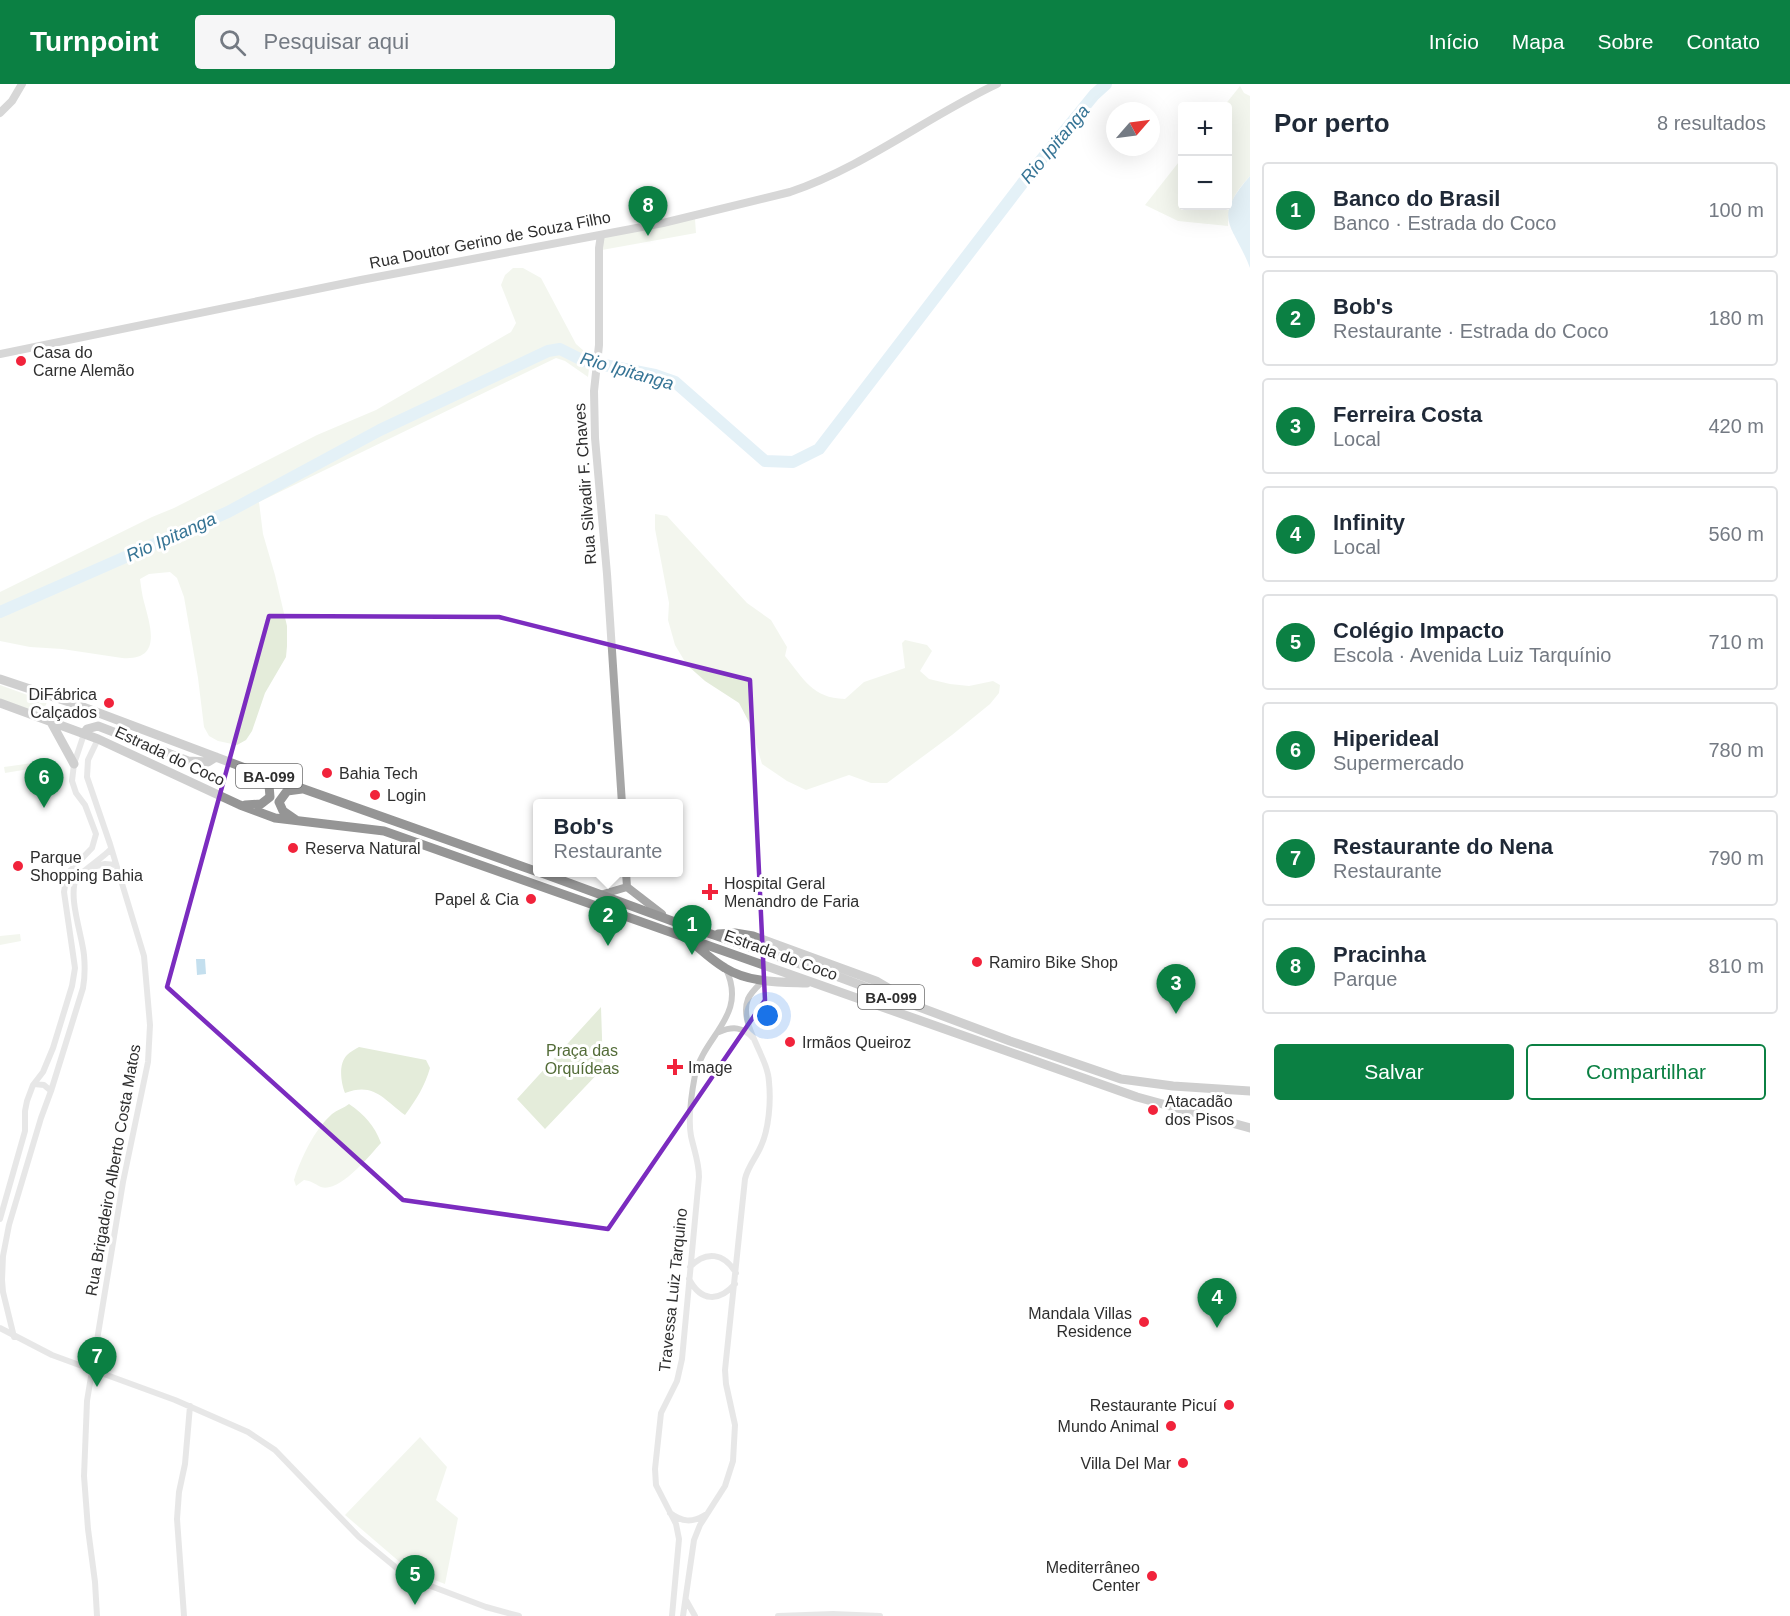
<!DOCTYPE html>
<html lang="pt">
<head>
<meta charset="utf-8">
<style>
	body { margin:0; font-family:Helvetica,sans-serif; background:#f6f6f7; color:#1f2937 }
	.controls { position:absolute; right:18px; top:18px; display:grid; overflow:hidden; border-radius:6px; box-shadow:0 6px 24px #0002 }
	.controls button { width:54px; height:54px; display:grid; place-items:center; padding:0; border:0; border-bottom:2px solid #e0e1e3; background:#fff; color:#1f2937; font:30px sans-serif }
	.compass { position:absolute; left:1106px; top:18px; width:54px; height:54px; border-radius:50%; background:#fff; box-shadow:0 6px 24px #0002; rotate:62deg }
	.you { position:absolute; left:768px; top:932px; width:21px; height:21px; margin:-15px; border:4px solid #fff; border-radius:50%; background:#1a73e8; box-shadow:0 0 0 9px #1a73e833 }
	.badge { display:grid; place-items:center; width:39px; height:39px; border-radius:50%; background:#0b8043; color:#fff; font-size:20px; font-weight:700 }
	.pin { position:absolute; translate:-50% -50px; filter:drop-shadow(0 2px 3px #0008) }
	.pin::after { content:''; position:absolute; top:32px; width:21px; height:18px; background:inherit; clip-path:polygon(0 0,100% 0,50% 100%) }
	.popup { position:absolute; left:533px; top:715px; width:150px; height:78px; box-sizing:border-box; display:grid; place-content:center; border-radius:6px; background:#fff; filter:drop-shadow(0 2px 4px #0005); font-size:20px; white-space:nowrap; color:#747a83 }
	.popup b { font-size:22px; color:#1f2937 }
	.popup::after { content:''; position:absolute; left:50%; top:100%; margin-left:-12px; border:12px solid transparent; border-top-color:#fff }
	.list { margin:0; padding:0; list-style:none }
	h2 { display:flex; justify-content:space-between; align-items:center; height:78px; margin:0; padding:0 24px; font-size:26px }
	h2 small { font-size:20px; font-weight:400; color:#747a83 }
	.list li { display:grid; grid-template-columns:39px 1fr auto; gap:18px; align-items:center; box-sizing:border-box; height:96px; margin:0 12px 12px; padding:0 12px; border:2px solid #e0e1e3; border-radius:6px }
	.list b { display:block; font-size:22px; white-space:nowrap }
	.list p { margin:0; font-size:20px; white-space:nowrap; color:#747a83 }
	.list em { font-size:20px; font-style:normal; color:#747a83 }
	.actions { display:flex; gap:12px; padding:18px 24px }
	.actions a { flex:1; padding:14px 0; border:2px solid #0b8043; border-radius:6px; text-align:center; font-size:21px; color:#0b8043 }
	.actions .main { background:#0b8043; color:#fff }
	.icon { flex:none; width:33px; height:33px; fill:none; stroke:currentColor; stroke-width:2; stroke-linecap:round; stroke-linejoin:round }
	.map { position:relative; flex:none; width:1250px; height:1532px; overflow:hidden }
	header { display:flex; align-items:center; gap:36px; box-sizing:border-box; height:84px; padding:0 30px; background:#0b8043; color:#fff }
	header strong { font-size:28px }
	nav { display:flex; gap:33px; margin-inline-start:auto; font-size:21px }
	.search { width:420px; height:54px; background:#f6f6f7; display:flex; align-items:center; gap:15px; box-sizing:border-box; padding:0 21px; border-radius:6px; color:#747a83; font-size:22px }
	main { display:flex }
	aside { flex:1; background:#fff }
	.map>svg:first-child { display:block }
	.green { fill:#e4ecda }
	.water { fill:#c4dfee }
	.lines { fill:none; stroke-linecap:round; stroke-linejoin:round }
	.river { stroke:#c4dfee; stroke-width:12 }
	.minor { stroke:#cbcbcb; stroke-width:6 }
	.major { stroke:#a6a6a6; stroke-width:8 }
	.highway { stroke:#959595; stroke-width:9 }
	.marked { fill:none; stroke:#7b2cbf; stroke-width:4.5; stroke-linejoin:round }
	.poi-dot { fill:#f1233b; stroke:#fff; stroke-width:2 }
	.labels { text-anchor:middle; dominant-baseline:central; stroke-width:6; stroke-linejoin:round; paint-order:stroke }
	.shield { fill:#fff; stroke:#6d6d6d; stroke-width:1.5 }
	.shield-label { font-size:15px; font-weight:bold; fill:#2e2e2e }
	.street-label { font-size:16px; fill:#2e2e2e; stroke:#fff }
	.poi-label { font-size:16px; fill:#2e2e2e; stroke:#fff; text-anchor:start }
	.park-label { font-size:16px; fill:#536c38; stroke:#fff }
	.water-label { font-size:18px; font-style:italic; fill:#367495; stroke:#fff }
</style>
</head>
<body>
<header>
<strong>Turnpoint</strong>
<div class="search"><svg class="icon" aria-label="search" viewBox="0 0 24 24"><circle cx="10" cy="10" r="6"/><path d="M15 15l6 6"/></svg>Pesquisar aqui</div>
<nav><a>Início</a><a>Mapa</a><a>Sobre</a><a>Contato</a></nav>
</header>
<main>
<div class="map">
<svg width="1250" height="1532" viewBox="0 0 1250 1532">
	<rect width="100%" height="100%" fill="#fff"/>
	<path class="green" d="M 1240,2 L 1244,9 L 1250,12 L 1250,92 C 1234,110 1229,118 1228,142 L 1178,137 L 1145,121 L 1182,74 L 1182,122 L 1228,122 L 1228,22 L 1224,22 Z
		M 695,135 L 696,149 L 602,166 L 601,154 Z
		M 513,184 L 523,184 L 541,194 L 576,260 L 584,267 L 591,269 L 588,293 L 565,277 L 556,274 L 259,418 L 263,450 L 275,491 L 287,542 L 287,562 L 286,573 L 265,609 L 252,647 L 246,656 L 237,661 L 218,657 L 209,652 L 204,643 L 198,594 L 184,513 L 177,494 L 170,488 L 149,490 L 140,495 C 141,502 142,511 144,518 C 151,544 162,577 122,574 L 62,565 L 30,563 L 0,557 L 0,508 L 152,433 L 174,424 L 317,351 L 376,326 L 511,248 L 516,239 L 501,201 L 505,191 Z
		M 655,430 L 667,432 L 747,519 L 771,536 L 787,563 L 785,572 C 804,595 812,614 845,615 L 864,598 L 905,584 L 902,559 L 905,556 L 927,561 L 932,567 L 920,587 L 929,595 L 950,600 L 969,602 L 993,597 L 1000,601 L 999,609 L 990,620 L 952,651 L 887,699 L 871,699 L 849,691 L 806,706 L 787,697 L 762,680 L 750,640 L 739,619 L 705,597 L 687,581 L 675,561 L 668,536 L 669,519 L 655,445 Z
		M 0,601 L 47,618 L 42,630 L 0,615 Z
		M 54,676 L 53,681 L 5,689 L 4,683 Z
		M 20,850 L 21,857 L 0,861 L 0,852 Z
		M 601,923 L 603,984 L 545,1045 L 517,1015 Z
		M 359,963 L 426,976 L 430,984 C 425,1002 416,1016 405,1031 C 383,1015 374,998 345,1009 C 341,999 338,980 347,971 C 350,968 355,965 359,963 Z
		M 349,1020 C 365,1031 374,1041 381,1059 C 370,1071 340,1109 321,1103 C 315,1100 311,1097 304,1096 L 296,1102 L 294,1096 C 301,1074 314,1046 332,1030 C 337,1026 344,1024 349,1020 Z
		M 420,1353 L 447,1383 L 436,1416 L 458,1434 L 445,1500 L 409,1486 L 345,1431 Z"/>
	<path class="water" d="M 1250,92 L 1250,184 C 1233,139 1211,137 1250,92 Z
		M 196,875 L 205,875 L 206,890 L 197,891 Z"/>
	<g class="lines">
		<path class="river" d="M 0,528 L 228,428 L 380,346 L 548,267 L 560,265 L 584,277 L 655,291 L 675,298 L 765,377 L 793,378 L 819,365 L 1028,92 L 1094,11 L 1106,0"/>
		<path class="minor" d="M 92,783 L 105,780 L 116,781
			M 719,948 C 733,942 743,943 753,954
			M 34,1000 L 44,1001 L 51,1007
			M 0,1135 L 25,1047 L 25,1027 L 27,1017 L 33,1001 L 43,988 L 53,964 L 72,902 L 75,884 L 64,808 L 67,790 L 92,764 L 96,750 L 85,721 L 76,709 L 72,697 L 74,680 L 84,650
			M 690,1183 C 706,1166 724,1169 736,1189
			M 689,1195 C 701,1218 719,1218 735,1200
			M 0,1244 L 52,1271 L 175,1316 L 248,1348 L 275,1366 L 359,1453 L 399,1486 L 420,1498 L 486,1523 L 519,1532
			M 14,1253 L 3,1208 L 2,1196 L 3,1172 L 9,1141 L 41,1034 L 51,1007 L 83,904 C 85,893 85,882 84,871 C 82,851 68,813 76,795 C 78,790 104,773 111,765
			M 670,1429 C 682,1438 692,1439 705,1431
			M 686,1516 L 695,1532
			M 97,1532 L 95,1498 L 88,1445 L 84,1392 L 87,1317 L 123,1098 L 148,978 L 150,941 L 144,872 L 110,760 L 87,693 L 88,676 L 98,655
			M 184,1532 L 177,1435 L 179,1408 L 185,1380 L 190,1322
			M 672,1532 L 679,1455 L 676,1440 L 656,1401 L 655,1385 L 661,1329 L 677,1297 L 682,1275 L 699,1093 C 699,1078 694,1066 691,1052 C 688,1036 692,1007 695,991 C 704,951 748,932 726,885
			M 683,1532 L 694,1456 L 700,1441 L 725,1402 L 733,1377 L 735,1341 L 726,1300 L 725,1286 L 745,1095 C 748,1082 756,1074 761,1062 C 769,1045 771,1017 769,998 C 768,972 738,940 748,915 C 751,908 758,902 763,897
			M 778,1532 L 833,1530 L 880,1532"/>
		<path class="major" d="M 0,29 L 12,17 L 22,0
			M 601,151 L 599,164 L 599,261 L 594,307 L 595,354 L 607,490 L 622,720
			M 0,270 L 361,196 L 663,139 L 790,108 C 864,83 927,33 997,0
			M 626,788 L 627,803 L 662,830
			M 600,811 L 627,803"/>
		<path class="highway" d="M 0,595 L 75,620 L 253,687 L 538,788
			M 0,619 L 98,655 L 240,721 L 275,734 L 384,747 L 1137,1013 L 1250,1044
			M 51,638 L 74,680
			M 84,650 L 87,645 L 98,642 L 188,677 L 208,678 L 216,673
			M 245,721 L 261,720 L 270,713 L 269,701 L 258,690
			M 296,736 L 283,727 L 279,718 L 287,707 L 302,705
			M 539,788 L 675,838 L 836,892 L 1010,957 L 1121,995 L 1173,1002 L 1250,1007
			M 718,850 L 735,849 L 753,852 L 876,897 L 905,914
			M 692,858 C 702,867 713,877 725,884 C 749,899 780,898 807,899"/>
	</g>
	<path d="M0 0H1250V1532H0ZM 269,532 L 499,533 L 750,596 L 765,916 L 608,1145 L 403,1116 L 167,903 Z" fill="#fff" fill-opacity=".55" fill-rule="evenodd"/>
	<path class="marked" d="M 269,532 L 499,533 L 750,596 L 765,916 L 608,1145 L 403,1116 L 167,903 Z"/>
	<g class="poi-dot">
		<circle cx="21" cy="277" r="6"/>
		<circle cx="109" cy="619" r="6"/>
		<circle cx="327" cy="689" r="6"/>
		<circle cx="375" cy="711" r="6"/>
		<circle cx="293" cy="764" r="6"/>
		<circle cx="18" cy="782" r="6"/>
		<path d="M707 799h6v6h6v6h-6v6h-6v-6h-6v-6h6z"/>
		<circle cx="531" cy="815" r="6"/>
		<circle cx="977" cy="878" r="6"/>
		<circle cx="790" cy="958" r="6"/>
		<path d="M672 974h6v6h6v6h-6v6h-6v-6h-6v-6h6z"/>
		<circle cx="1153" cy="1026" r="6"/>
		<circle cx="1144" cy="1238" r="6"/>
		<circle cx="1229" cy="1321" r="6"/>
		<circle cx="1171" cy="1342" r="6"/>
		<circle cx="1183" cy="1379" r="6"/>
		<circle cx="1152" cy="1492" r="6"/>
	</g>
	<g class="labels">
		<g class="shield">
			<rect x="236" y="680" width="66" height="24" rx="4.5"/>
			<rect x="858" y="901" width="66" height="24" rx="4.5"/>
		</g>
		<g class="shield-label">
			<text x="269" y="692">BA-099</text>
			<text x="891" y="913">BA-099</text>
		</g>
		<g class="street-label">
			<text transform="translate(490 156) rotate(-11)">Rua Doutor Gerino de Souza Filho</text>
			<text transform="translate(585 400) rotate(-94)">Rua Silvadir F. Chaves</text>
			<text transform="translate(170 672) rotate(25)">Estrada do Coco</text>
			<text transform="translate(781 871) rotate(20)">Estrada do Coco</text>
			<text transform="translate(113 1086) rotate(-80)">Rua Brigadeiro Alberto Costa Matos</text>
			<text transform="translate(673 1206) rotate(-84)">Travessa Luiz Tarquino</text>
		</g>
		<g class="poi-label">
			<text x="33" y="268">Casa do<tspan x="33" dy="18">Carne Alemão</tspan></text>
			<text x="97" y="610" text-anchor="end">DiFábrica<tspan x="97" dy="18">Calçados</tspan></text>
			<text x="339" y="689">Bahia Tech</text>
			<text x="387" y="711">Login</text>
			<text x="305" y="764">Reserva Natural</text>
			<text x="30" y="773">Parque<tspan x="30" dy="18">Shopping Bahia</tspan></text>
			<text x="724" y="799">Hospital Geral<tspan x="724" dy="18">Menandro de Faria</tspan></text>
			<text x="519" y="815" text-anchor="end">Papel &amp; Cia</text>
			<text x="989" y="878">Ramiro Bike Shop</text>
			<text x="802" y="958">Irmãos Queiroz</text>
			<text x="688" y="983">Image</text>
			<text x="1165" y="1017">Atacadão<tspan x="1165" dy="18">dos Pisos</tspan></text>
			<text x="1132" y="1229" text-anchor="end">Mandala Villas<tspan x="1132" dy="18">Residence</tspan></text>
			<text x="1217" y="1321" text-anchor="end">Restaurante Picuí</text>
			<text x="1159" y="1342" text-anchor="end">Mundo Animal</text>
			<text x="1171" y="1379" text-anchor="end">Villa Del Mar</text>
			<text x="1140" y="1483" text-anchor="end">Mediterrâneo<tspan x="1140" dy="18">Center</tspan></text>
		</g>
		<g class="park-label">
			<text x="582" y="966">Praça das<tspan x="582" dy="18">Orquídeas</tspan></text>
		</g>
		<g class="water-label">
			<text transform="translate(1055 60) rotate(-50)">Rio Ipitanga</text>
			<text transform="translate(627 287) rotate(16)">Rio Ipitanga</text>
			<text transform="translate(171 453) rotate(-24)">Rio Ipitanga</text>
		</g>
	</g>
</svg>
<div class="controls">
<button>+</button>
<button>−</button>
</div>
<svg class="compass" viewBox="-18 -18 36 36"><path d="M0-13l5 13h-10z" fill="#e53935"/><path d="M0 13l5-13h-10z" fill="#747a83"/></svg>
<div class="you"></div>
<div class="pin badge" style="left:692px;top:871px">1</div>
<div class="pin badge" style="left:608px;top:862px">2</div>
<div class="popup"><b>Bob's</b>Restaurante</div>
<div class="pin badge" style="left:1176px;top:930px">3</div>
<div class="pin badge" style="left:1217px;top:1244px">4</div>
<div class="pin badge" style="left:415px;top:1521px">5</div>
<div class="pin badge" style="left:44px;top:724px">6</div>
<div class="pin badge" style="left:97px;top:1303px">7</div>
<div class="pin badge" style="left:648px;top:152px">8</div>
</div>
<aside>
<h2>Por perto<small>8 resultados</small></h2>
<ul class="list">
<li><span class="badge">1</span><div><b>Banco do Brasil</b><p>Banco · Estrada do Coco</p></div><em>100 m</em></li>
<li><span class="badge">2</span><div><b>Bob's</b><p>Restaurante · Estrada do Coco</p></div><em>180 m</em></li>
<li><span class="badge">3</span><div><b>Ferreira Costa</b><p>Local</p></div><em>420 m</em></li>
<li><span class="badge">4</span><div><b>Infinity</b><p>Local</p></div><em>560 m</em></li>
<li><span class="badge">5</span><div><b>Colégio Impacto</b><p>Escola · Avenida Luiz Tarquínio</p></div><em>710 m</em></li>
<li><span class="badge">6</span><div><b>Hiperideal</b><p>Supermercado</p></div><em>780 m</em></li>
<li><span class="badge">7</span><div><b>Restaurante do Nena</b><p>Restaurante</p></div><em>790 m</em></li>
<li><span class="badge">8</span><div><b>Pracinha</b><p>Parque</p></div><em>810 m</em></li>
</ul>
<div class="actions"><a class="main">Salvar</a><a>Compartilhar</a></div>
</aside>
</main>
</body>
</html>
